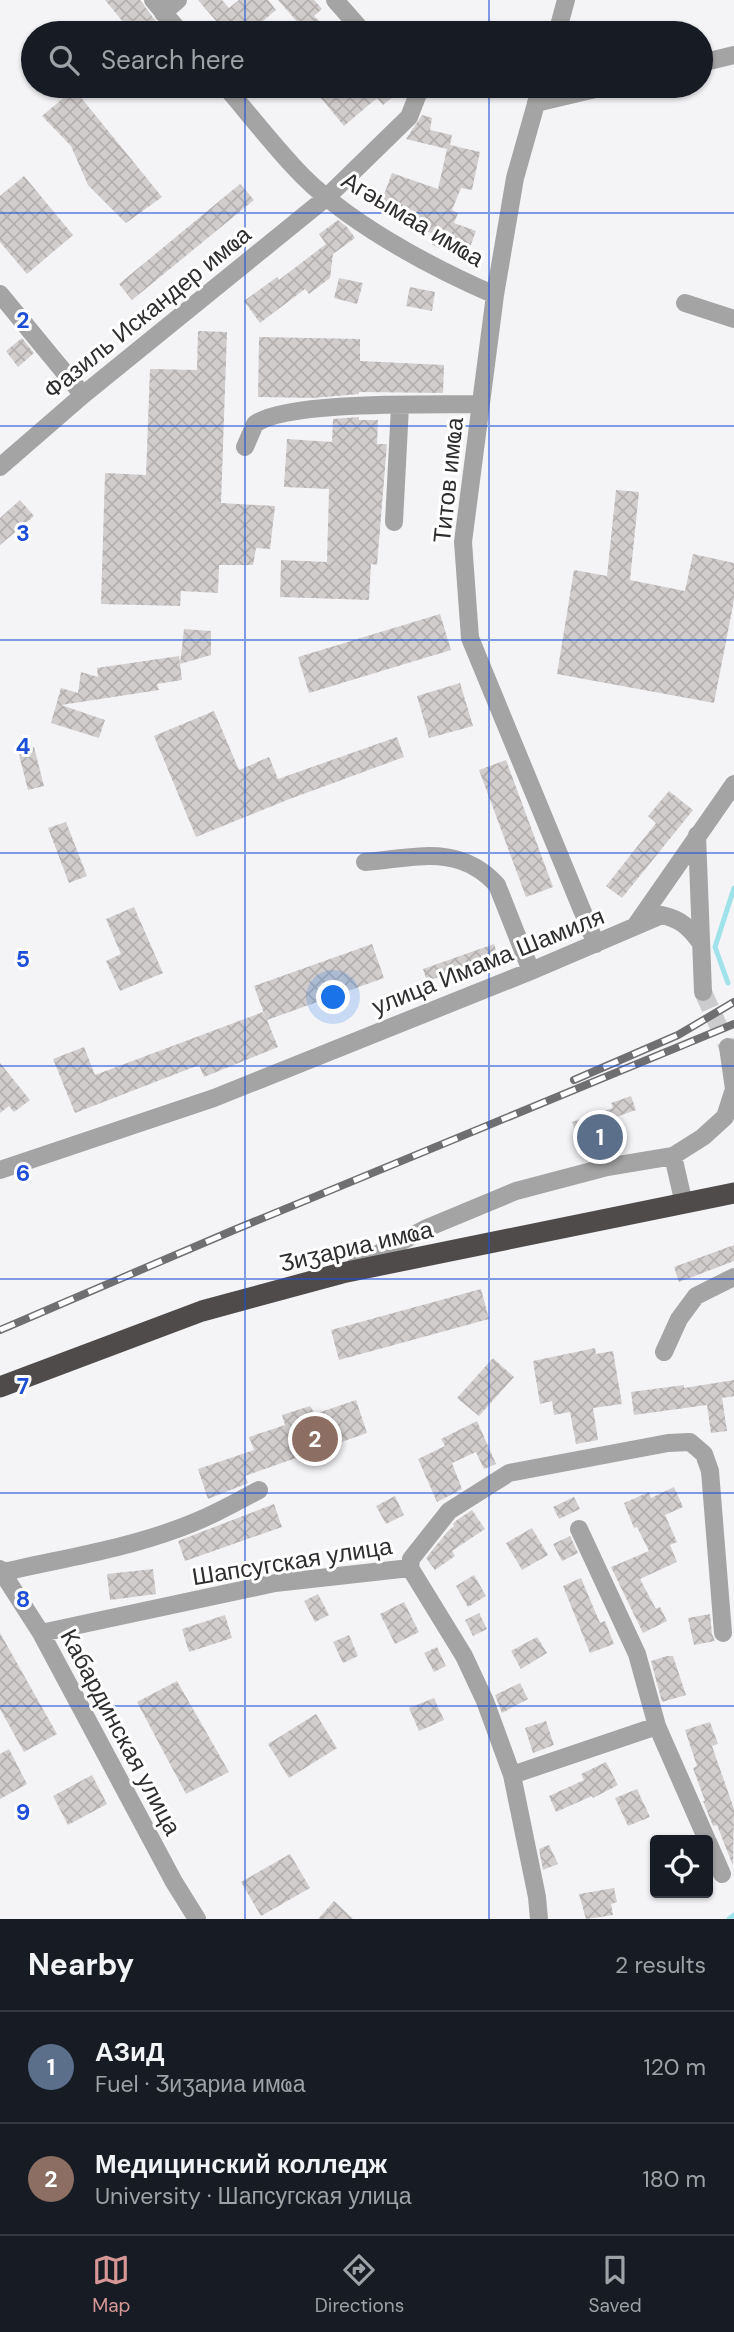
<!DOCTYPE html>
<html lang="en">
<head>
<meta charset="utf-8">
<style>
	body { margin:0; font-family:"DM Sans",sans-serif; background:#20242c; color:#f1f3f6 }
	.controls { position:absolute; right:21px; bottom:21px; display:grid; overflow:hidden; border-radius:7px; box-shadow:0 2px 5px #0004 }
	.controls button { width:63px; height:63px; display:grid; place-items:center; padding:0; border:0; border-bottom:2px solid #363941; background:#171b24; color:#f1f3f6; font:35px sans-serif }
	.you { position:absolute; left:334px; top:998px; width:24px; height:24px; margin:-18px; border:5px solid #fff; border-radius:50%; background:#1a73e8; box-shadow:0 0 0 10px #1a73e833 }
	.badge { display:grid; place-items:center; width:46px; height:46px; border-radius:50%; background:#d69796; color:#fff; font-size:23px; font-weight:700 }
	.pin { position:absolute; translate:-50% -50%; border:4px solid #fff; box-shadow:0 2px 7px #0006 }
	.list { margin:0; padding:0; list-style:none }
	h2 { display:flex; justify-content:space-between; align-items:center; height:91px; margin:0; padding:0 28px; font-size:30px }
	h2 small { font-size:23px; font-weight:400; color:#9ea1a6 }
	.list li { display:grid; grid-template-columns:46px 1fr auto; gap:21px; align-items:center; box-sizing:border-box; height:112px; padding:0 28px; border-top:2px solid #363941 }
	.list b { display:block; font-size:26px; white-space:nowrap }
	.list p { margin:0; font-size:23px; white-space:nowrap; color:#9ea1a6 }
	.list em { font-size:23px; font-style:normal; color:#9ea1a6 }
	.icon { flex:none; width:38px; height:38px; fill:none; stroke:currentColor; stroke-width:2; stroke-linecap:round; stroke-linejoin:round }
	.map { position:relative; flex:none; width:734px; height:1919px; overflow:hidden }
	.search { position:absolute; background:#171b24; box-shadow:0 2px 5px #0004; left:21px; right:21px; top:21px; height:77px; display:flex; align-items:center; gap:18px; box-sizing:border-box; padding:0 24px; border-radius:38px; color:#9ea1a6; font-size:26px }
	.sheet { height:315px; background:#171b24 }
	nav { display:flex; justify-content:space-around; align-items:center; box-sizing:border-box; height:98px; border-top:2px solid #363941; background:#171b24; font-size:19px; color:#9ea1a6 }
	nav a { display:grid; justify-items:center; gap:4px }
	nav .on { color:#d69796 }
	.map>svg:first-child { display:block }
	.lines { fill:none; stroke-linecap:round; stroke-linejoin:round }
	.stream { stroke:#9fe2e9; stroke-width:5 }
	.building { fill:url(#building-cross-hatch) }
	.minor-tunnel { stroke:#cccccf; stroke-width:18; stroke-dasharray:18 9; stroke-linecap:butt }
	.minor { stroke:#a5a4a4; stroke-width:18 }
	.highway { stroke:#4e4b4a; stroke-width:21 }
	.rail-casing { stroke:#6f6f71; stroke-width:8 }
	.rail { stroke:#fff; stroke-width:5; stroke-dasharray:16; stroke-linecap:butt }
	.grid { fill:none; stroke:#1d4ed8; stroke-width:2; stroke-opacity:0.55 }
	.labels { text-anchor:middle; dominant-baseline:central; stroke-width:6; stroke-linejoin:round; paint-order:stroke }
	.street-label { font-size:24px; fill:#2e2e2f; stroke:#fff }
	.grid-label { font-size:23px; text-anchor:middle; font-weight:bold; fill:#1d4ed8; stroke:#fff; stroke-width:6; stroke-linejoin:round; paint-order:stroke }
</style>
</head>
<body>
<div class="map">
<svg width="734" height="1919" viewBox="0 0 734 1919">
	<defs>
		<pattern id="building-cross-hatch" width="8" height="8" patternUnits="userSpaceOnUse" patternTransform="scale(1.75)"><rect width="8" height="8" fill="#d1cdcd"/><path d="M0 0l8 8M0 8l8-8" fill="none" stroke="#b4b0b0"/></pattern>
	</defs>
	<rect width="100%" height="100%" fill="#f4f4f7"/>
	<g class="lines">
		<path class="stream" d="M 728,983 L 715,947 L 734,888
			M 729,1919 L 734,1915"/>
	</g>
	<path class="building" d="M 105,0 L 140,0 L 161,28 L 154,33 L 132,33 Z
		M 198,0 L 222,0 L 229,8 L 239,0 L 268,0 L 276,10 L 249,33 L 205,33 L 217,22 Z
		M 278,0 L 314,0 L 322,9 L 314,16 L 331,33 L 307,33 Z
		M 311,86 L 392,86 L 390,87 L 396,94 L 383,105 L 377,98 L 344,126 Z
		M 74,89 L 162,197 L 126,223 L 88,185 L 71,146 L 42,116 Z
		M 422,115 L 432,118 L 430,130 L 452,135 L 450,145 L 480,152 L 472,190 L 461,188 L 452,210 L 458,213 L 454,223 L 476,231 L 468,252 L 446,244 L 444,250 L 432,245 L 436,235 L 426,231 L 428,226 L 379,208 L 392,173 L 438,189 L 447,149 L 406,139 Z
		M 24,176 L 73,235 L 27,274 L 0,242 L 0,196 Z
		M 240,184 L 254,200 L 132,300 L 119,284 Z
		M 338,220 L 347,227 L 355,238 L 333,254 L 330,278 L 309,294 L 305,289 L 260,323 L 244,301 L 277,277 L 279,280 L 326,244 L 319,234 Z
		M 339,278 L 363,283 L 357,304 L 334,298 Z
		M 410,287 L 435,292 L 432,311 L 406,306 Z
		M 198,331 L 227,332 L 221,503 L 275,506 L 270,549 L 256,548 L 253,565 L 219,565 L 218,593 L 181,591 L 180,606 L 101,604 L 105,473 L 146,475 L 150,369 L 197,370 Z
		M 259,337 L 360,339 L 360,361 L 444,365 L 443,393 L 359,392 L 359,394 L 312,398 L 258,397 Z
		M 22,338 L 34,353 L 18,367 L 6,351 Z
		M 359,417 L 359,420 L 378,420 L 377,444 L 387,444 L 377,565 L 371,564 L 369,600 L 280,597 L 281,560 L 327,562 L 329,489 L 284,487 L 287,439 L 332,442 L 333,419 Z
		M 616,490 L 639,492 L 630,580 L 685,591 L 693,554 L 734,563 L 734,600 L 714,703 L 557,674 L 574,570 L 607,576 Z
		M 20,500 L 34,516 L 0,545 L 0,518 Z
		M 440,614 L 451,650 L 309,693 L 298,657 Z
		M 184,629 L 211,631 L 211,655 L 180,664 Z
		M 179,656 L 182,680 L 157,684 L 159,690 L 61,705 L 105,720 L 99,738 L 51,723 L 61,688 L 78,693 L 81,672 L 98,677 L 97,668 Z
		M 460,683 L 473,726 L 429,738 L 417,696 Z
		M 214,711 L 239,770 L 269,757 L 278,779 L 397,737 L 404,757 L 287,800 L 196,837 L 154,736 Z
		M 34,747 L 44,786 L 28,790 L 18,751 Z
		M 506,760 L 553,887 L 526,897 L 479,770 Z
		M 669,791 L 693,810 L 622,898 L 606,886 L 656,823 L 648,816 Z
		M 66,822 L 87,876 L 69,883 L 48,828 Z
		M 134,907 L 163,973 L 120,991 L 106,961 L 121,954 L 106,919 Z
		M 372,944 L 384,978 L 267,1020 L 278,1047 L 204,1077 L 199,1065 L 75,1113 L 53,1059 L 84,1047 L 95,1075 L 263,1012 L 266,1019 L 254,986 Z
		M 494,944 L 498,956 L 427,981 L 423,969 Z
		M 0,1063 L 30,1100 L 14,1112 L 9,1106 L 0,1113 Z
		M 631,1096 L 636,1110 L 616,1117 L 617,1121 L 605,1126 L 611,1142 L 593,1148 L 588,1131 L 577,1135 L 572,1122 L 613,1108 L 611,1103 Z
		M 734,1245 L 734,1261 L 679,1282 L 674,1267 Z
		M 481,1289 L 489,1319 L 339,1360 L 331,1330 Z
		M 595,1348 L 596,1354 L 613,1351 L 622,1404 L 593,1408 L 598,1440 L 576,1444 L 570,1412 L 554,1415 L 552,1401 L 540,1404 L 533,1361 Z
		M 493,1358 L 514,1377 L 479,1416 L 457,1398 Z
		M 734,1380 L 734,1396 L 722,1398 L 727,1431 L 711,1433 L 707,1405 L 634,1415 L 631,1392 L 684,1385 L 684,1388 Z
		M 356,1400 L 367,1433 L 245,1476 L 248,1483 L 208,1499 L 198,1469 L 254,1450 L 249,1437 L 285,1425 L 282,1415 L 310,1406 L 315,1414 Z
		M 477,1421 L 496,1464 L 484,1469 L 476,1452 L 452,1463 L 462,1489 L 437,1502 L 418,1459 L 445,1446 L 441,1439 Z
		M 674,1487 L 683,1507 L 665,1515 L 677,1542 L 670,1545 L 677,1562 L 640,1579 L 656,1609 L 660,1607 L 667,1621 L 643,1633 L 611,1567 L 649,1551 L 637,1527 L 634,1528 L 624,1503 L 649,1492 L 651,1498 Z
		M 395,1496 L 404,1515 L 386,1524 L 376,1506 Z
		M 574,1497 L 580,1509 L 559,1519 L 553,1507 Z
		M 274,1504 L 282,1527 L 185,1561 L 178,1541 Z
		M 472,1510 L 485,1529 L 452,1551 L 455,1556 L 435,1570 L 426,1558 L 448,1531 L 454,1526 L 453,1524 L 457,1520 Z
		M 532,1528 L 548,1555 L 522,1570 L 506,1543 Z
		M 570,1536 L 578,1553 L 562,1561 L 553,1544 Z
		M 153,1569 L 156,1594 L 110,1600 L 107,1574 Z
		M 474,1575 L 486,1596 L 468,1607 L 456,1586 Z
		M 581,1578 L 600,1623 L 605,1621 L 614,1644 L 590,1653 L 563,1586 Z
		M 318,1594 L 329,1615 L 315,1622 L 304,1601 Z
		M 404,1602 L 419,1632 L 395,1644 L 380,1614 Z
		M 479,1613 L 487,1629 L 473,1636 L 465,1620 Z
		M 710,1614 L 712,1634 L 715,1641 L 694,1645 L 688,1618 Z
		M 225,1615 L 232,1638 L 189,1652 L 182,1629 Z
		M 0,1633 L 57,1734 L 24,1752 L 0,1709 Z
		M 349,1635 L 358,1656 L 343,1663 L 333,1642 Z
		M 537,1637 L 547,1653 L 521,1669 L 511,1651 Z
		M 437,1647 L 446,1666 L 434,1672 L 424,1653 Z
		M 667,1656 L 673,1656 L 686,1695 L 662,1702 L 651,1661 Z
		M 177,1681 L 229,1772 L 186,1794 L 137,1702 Z
		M 520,1683 L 528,1699 L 502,1713 L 495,1695 Z
		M 434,1698 L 444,1720 L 419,1731 L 409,1708 Z
		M 316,1714 L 337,1748 L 289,1778 L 268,1744 Z
		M 546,1721 L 554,1745 L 533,1753 L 525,1728 Z
		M 710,1722 L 718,1744 L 712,1746 L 734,1809 L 733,1866 L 717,1825 L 713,1826 L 703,1801 L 705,1801 L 693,1768 L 697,1766 L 685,1730 Z
		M 9,1749 L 27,1784 L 0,1799 L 0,1754 Z
		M 606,1762 L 618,1785 L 593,1798 L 592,1796 L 556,1812 L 549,1796 L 584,1780 L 581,1774 Z
		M 92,1775 L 107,1804 L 68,1825 L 53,1796 Z
		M 637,1789 L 650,1817 L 628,1826 L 615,1798 Z
		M 549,1845 L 558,1864 L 543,1870 L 539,1849 Z
		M 290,1854 L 310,1888 L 261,1916 L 241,1882 Z
		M 614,1888 L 617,1902 L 611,1904 L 613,1915 L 586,1919 L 579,1894 Z
		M 334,1901 L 353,1919 L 318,1919 Z"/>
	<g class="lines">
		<path class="minor-tunnel" d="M 703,992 L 728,1047"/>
		<path class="minor" d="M 153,0 L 181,33
			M 335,0 L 364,33
			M 163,13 L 178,0
			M 557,33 L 566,0
			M 701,63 L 734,55
			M 225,86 C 248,113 270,141 294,167 C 342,220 430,267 495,295
			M 541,86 L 515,178 L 495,295 L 463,542 L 470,638 L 596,944
			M 536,103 L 608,86
			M 0,294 L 83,395
			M 685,303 L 734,319
			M 245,447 L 255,424 C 288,400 435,405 481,404
			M 0,467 L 83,395 L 327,197 L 409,117 L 418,94 L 411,86
			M 394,522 L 400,406
			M 697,835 L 703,992
			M 365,862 C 415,858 459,843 497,885 L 531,971
			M 636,925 L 734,784
			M 673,1156 L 684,1204
			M 0,1170 L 214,1098 L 531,971 L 662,915 C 680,919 689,927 700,942
			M 355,1266 L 427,1228 L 516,1191 L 607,1167 L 673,1156 L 703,1137 L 725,1117 L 734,1089 L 728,1047
			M 664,1352 L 679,1319 L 696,1296 L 734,1277
			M 579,1529 L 637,1654 L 657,1726 L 707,1840
			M 410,1568 L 411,1559 L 449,1511 L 509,1473 L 668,1443 L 690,1442 L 704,1454 L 710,1471 L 723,1633
			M 410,1568 L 464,1656 L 485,1701 L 512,1775 L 537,1897 L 539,1919
			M 0,1569 L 41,1633 L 174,1882 L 197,1919
			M 0,1573 C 59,1559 120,1550 177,1529 C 206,1519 233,1504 259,1490
			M 41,1633 L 275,1583 L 410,1568
			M 512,1775 L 657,1726
			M 708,1842 L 722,1874"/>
		<path class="highway" d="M 0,1387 L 202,1311 L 342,1273 L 734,1193"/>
		<defs>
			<path id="rail" d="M 574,1080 L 678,1035 L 734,1002
				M 0,1330 L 234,1230 L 734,1024"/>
		</defs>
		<use href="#rail" class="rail-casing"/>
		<use href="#rail" class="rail"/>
	</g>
	<path class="grid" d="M 245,0 L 245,33M 489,0 L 489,33M 245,86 L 245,1919M 489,86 L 489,1919M 0,213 L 734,213M 0,426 L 734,426M 0,640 L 734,640M 0,853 L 734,853M 0,1066 L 734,1066M 0,1279 L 734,1279M 0,1493 L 734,1493M 0,1706 L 734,1706"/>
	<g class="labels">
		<g class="street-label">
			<text transform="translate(413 219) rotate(31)">Агәымаа имҩа</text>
			<text transform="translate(147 312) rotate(-39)">Фазиль Искандер имҩа</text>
			<text transform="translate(448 480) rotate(-84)">Титов имҩа</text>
			<text transform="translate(488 961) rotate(-22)">улица Имама Шамиля</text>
			<text transform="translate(356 1246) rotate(-13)">Ӡиӡариа имҩа</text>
			<text transform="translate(292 1561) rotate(-9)">Шапсугская улица</text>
			<text transform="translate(121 1732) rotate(62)">Кабардинская улица</text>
		</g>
	</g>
	<g class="grid-label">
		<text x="23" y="328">2</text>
		<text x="23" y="541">3</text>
		<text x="23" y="754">4</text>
		<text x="23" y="967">5</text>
		<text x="23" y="1181">6</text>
		<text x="23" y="1394">7</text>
		<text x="23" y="1607">8</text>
		<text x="23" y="1820">9</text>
	</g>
</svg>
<div class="controls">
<button><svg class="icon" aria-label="locate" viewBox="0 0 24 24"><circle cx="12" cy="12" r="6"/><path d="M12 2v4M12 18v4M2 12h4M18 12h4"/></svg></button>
</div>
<div class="you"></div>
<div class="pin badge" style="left:600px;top:1137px;background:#5c6f8a">1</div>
<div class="pin badge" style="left:315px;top:1439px;background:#8d6e63">2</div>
<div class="search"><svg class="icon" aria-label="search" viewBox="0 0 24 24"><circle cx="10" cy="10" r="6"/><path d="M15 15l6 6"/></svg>Search here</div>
</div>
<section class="sheet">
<h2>Nearby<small>2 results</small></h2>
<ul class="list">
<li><span class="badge" style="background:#5c6f8a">1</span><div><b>АЗиД</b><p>Fuel · Ӡиӡариа имҩа</p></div><em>120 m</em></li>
<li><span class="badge" style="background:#8d6e63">2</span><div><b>Медицинский колледж</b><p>University · Шапсугская улица</p></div><em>180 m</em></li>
</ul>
</section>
<nav>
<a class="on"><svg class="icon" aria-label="map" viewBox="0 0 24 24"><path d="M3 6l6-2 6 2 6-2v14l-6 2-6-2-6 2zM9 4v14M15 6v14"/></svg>Map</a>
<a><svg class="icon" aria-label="directions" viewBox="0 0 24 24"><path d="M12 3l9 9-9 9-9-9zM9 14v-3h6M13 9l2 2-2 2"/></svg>Directions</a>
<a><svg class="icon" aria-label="saved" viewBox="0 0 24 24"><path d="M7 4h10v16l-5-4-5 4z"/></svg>Saved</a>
</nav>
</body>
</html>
